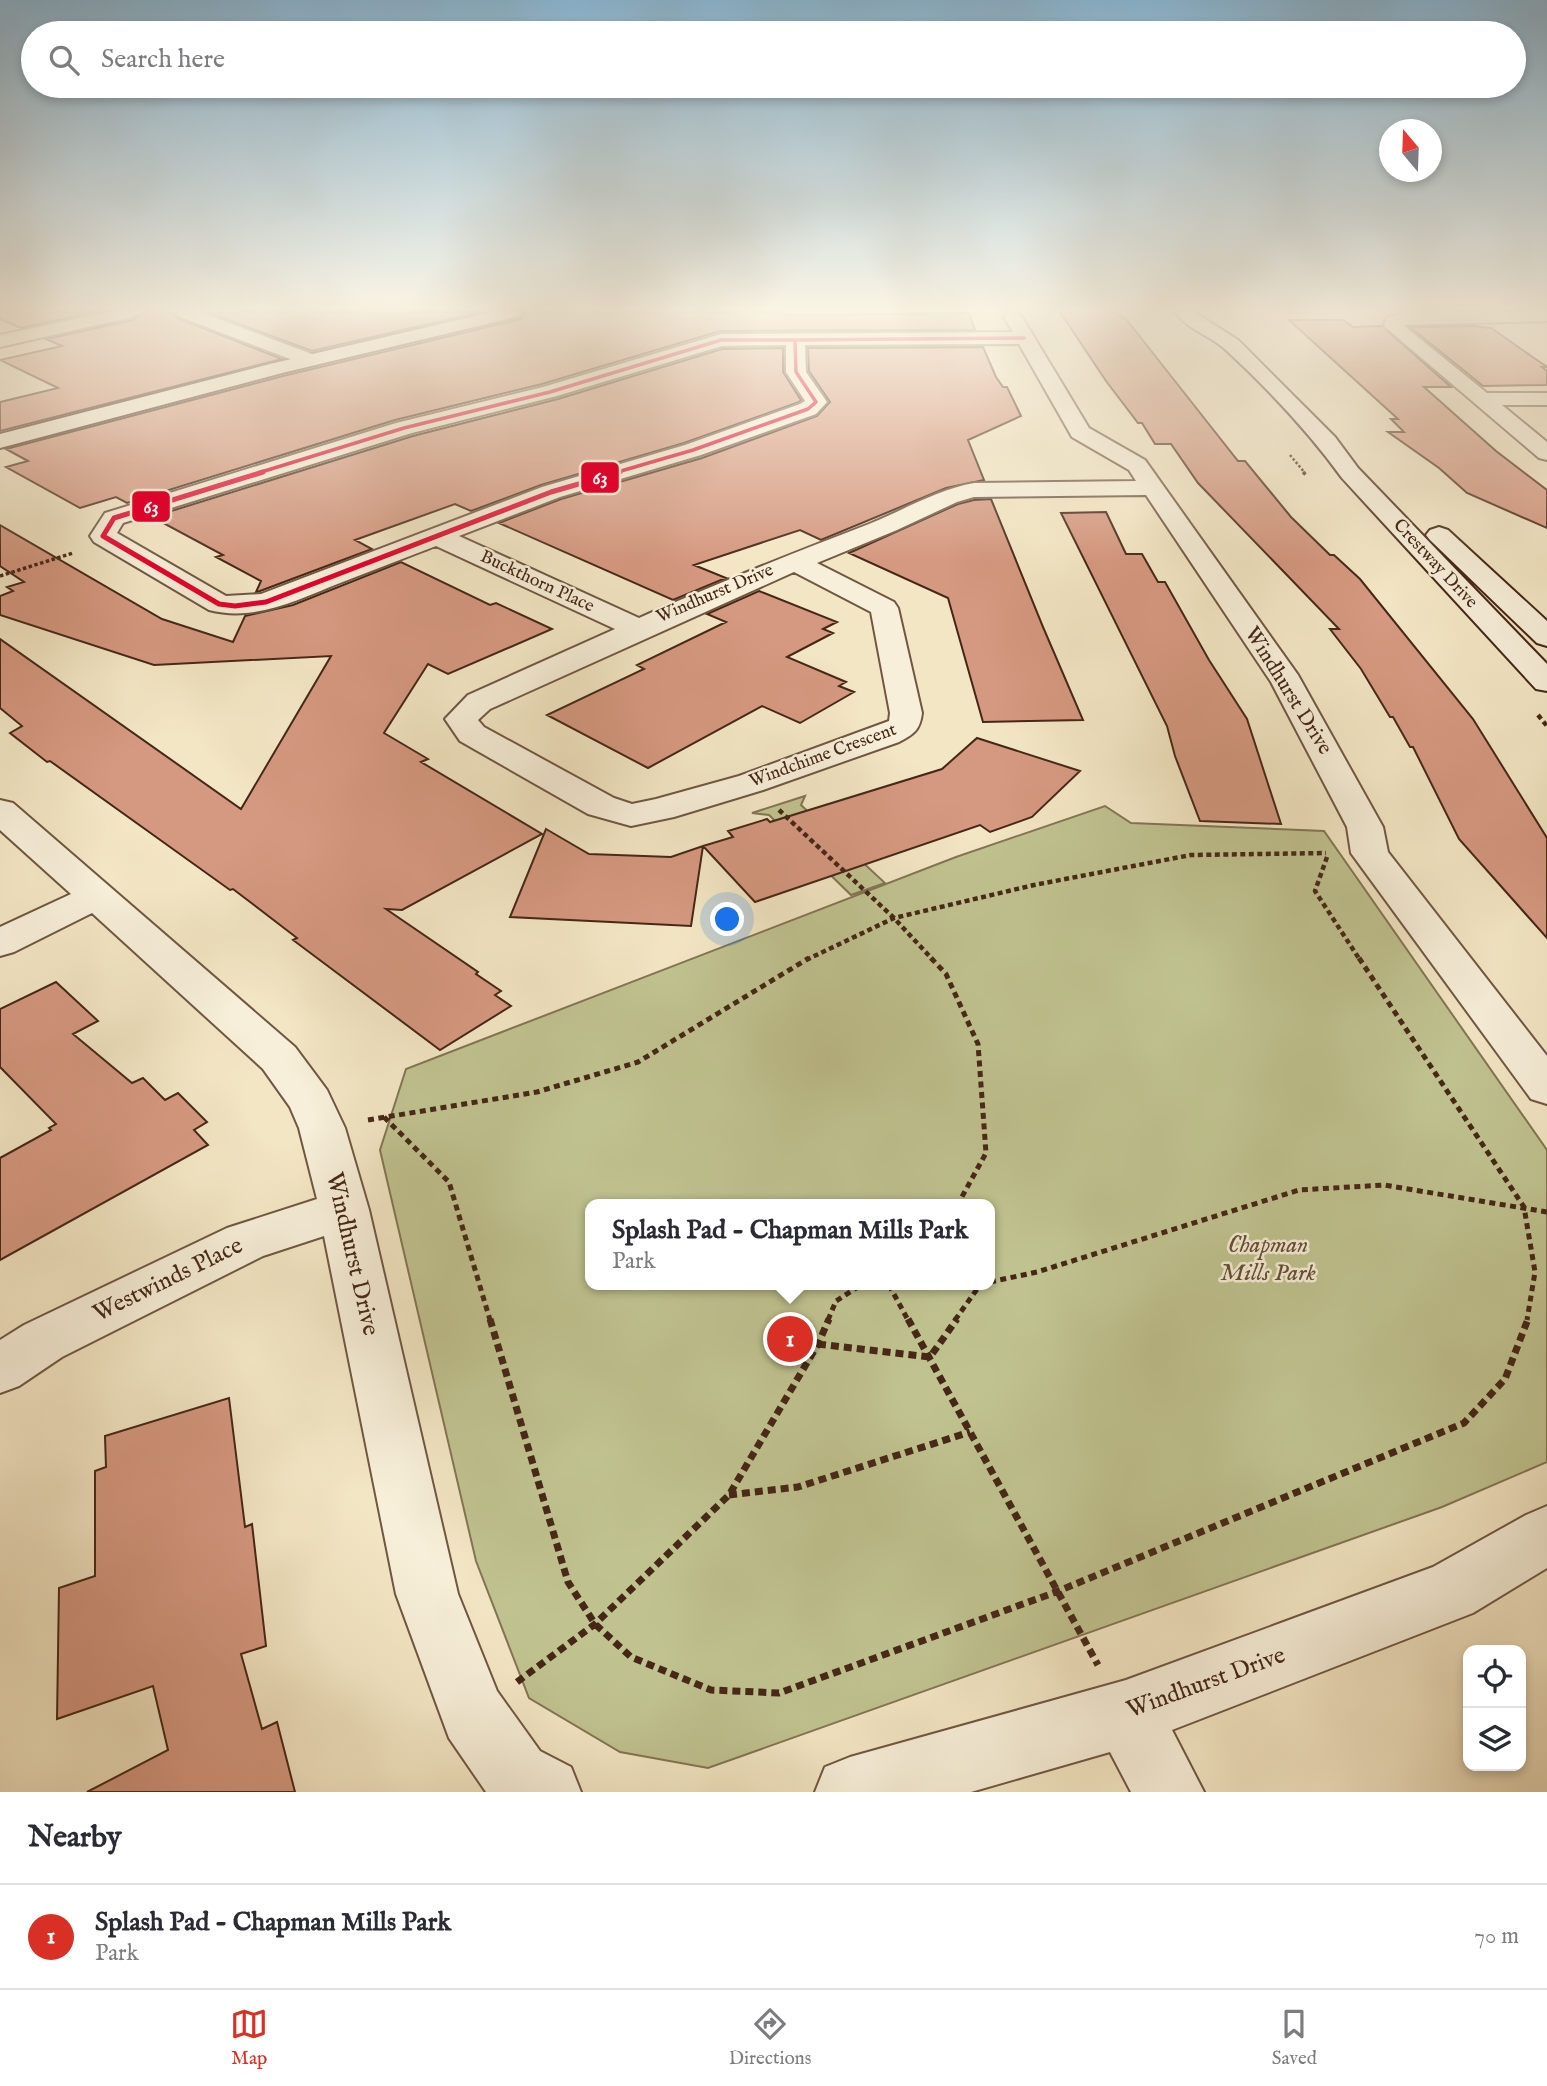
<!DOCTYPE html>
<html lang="en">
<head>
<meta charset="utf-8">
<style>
	body { margin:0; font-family:"IM FELL English",serif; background:#f2f2f3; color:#2b2b33 }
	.controls { position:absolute; right:21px; bottom:21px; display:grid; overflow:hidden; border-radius:14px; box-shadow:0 4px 10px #0003 }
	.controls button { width:63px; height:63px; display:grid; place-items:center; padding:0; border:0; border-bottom:2px solid #e1e1e2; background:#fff; color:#2b2b33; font:35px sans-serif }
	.compass { position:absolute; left:1379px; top:119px; width:63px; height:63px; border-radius:50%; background:#fff; box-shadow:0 4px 10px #0003; rotate:341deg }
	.you { position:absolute; left:728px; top:920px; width:24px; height:24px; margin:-18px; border:5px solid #fff; border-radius:50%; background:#1a73e8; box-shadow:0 0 0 10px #1a73e833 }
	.badge { display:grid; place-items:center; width:46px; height:46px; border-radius:50%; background:#d93025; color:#fff; font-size:23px; font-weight:700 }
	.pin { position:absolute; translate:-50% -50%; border:4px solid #fff; box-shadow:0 2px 7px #0006 }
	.popup { position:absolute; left:585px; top:1199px; width:410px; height:91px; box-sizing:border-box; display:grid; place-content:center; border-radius:14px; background:#fff; filter:drop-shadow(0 2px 5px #0005); font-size:23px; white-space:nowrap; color:#7c7c81 }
	.popup b { font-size:26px; color:#2b2b33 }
	.popup::after { content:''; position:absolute; left:50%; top:100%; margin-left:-14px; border:14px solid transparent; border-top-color:#fff }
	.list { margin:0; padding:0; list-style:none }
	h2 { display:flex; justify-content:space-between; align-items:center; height:91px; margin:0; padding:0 28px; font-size:30px }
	h2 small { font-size:23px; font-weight:400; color:#7c7c81 }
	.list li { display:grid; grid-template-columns:46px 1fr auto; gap:21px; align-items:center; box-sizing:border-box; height:105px; padding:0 28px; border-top:2px solid #e1e1e2 }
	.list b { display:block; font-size:26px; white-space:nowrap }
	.list p { margin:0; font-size:23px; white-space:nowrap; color:#7c7c81 }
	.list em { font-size:23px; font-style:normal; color:#7c7c81 }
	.icon { flex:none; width:38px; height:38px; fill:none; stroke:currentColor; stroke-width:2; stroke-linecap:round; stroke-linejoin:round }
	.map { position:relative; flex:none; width:1547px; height:1792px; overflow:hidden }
	.search { position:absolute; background:#fff; box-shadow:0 4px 10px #0003; left:21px; right:21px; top:21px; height:77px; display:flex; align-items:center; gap:18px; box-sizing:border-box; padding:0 24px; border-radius:38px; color:#7c7c81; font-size:26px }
	.sheet { height:196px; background:#fff }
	nav { display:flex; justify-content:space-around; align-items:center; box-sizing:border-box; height:98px; border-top:2px solid #e1e1e2; background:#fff; font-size:19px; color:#7c7c81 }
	nav a { display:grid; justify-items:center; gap:4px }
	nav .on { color:#d93025 }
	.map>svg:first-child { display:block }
	.green { fill:#c0c390; stroke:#837554; stroke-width:2; fill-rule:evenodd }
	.building { fill:#d59880; stroke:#462717; stroke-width:2 }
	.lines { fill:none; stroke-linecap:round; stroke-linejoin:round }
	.street-casing { stroke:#715742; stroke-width:4 }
	.secondary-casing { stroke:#462717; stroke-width:4 }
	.path-far4 { stroke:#462717; stroke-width:2.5; stroke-dasharray:2.5 2; stroke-linecap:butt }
	.path-far3 { stroke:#462717; stroke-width:3.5; stroke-dasharray:3.5 2.5; stroke-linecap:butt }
	.path-far2 { stroke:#462717; stroke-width:4.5; stroke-dasharray:5 3.5; stroke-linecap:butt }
	.path-far1 { stroke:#462717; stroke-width:5; stroke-dasharray:6 4.5; stroke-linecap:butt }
	.path { stroke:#462717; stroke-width:7; stroke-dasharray:8 5; stroke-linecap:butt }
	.street { fill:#f7efd9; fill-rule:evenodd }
	.secondary { fill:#f7efd9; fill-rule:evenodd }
	.bus-1-far1-casing { stroke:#f7efd9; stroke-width:6 }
	.bus-1-casing { stroke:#f7efd9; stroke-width:9 }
	.bus-1-far1 { stroke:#e4002b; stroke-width:3.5 }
	.bus-1 { stroke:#e4002b; stroke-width:5 }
	.labels { text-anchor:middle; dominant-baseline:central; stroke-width:5; stroke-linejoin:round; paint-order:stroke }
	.far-street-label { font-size:18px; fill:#462717; stroke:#f7efd9 }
	.street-label { font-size:21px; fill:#462717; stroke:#f7efd9 }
	.near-park-label { font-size:24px; font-style:italic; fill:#644e35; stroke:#f7efd9 }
	.near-street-label { font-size:24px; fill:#462717; stroke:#f7efd9 }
	.line-badge { stroke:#f7efd9; stroke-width:2.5 }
	.badge-label { font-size:19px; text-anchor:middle; font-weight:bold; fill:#fff }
</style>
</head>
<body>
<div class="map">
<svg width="1547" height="1792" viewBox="0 0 1547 1792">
	<rect width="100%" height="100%" fill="#f3e6c4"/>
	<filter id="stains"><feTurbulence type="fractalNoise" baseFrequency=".00286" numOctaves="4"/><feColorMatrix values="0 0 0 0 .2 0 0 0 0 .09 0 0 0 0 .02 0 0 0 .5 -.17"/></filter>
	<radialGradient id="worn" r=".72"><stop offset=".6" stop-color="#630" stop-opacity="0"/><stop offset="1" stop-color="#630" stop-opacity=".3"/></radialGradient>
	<path class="green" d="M 805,796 L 801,805 L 885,883 L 851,895 L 769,815 L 752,813 Z
		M 1105,806 L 1131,823 L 1324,831 L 1547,1150 L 1547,1462 L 1442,1507 L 708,1768 L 620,1752 L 529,1698 L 476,1561 L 380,1150 L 406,1069 L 956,857 ZM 990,1204 L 990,1285 L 590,1285 L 590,1204 Z"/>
	<path class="building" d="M 0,312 L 96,312 L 21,328 L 0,319 Z
		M 143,312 L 172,312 L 177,318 L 282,359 L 0,431 L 0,402 L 58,388 L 0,360 L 62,346 L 46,339 L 133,320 Z
		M 207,312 L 481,312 L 312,351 Z
		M 526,312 L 784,312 L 785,315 L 969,313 L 975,330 L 720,331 L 542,384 L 395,420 L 127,503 L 116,497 L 80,508 L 6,467 L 28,461 L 6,449 L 283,376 L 521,319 Z
		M 1060,312 L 1114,312 L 1126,319 L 1238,461 L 1245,461 L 1291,517 L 1330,555 L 1334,555 L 1360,579 L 1473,719 L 1547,838 L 1547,938 L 1459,839 L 1413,747 L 1410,747 L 1393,717 L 1390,717 L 1361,669 L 1330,629 L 1339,629 L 1198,483 L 1171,444 L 1155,444 L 1142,423 L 1138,423 L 1106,381 Z
		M 1289,320 L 1343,320 L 1353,327 L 1382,326 L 1451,387 L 1424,387 L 1496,451 L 1547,490 L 1547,528 L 1467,493 L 1439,468 L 1388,432 L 1404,432 L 1391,419 L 1398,419 Z
		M 1473,326 L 1491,328 L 1547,367 L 1542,367 L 1547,371 L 1547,385 L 1483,386 L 1410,327 Z
		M 983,347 L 996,377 L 1003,387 L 1007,387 L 1021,416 L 968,440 L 984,480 L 946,488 L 821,540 L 800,530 L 694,565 L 726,578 L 673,600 L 499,523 L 561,499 L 702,458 L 817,416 L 830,402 L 809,371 L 808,348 Z
		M 783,348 L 783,372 L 801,400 L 799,402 L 684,443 L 541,485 L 471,511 L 455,504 L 355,540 L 372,549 L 260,591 L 256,592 L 261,581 L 216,557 L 223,555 L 152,517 L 413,436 L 558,399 L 722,349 Z
		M 991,499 L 1043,627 L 1083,720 L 983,722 L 948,598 L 849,553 L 958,504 L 974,500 Z
		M 1106,512 L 1126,554 L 1142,554 L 1158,582 L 1165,582 L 1209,660 L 1247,719 L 1281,824 L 1200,821 L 1175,756 L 1167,726 L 1061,513 Z
		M 0,525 L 162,619 L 233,642 L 245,616 L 293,605 L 401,562 L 490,605 L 496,603 L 552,629 L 448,674 L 428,664 L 384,733 L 428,759 L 421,762 L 542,834 L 402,910 L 386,909 L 478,972 L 476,974 L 501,991 L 495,995 L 511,1006 L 440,1050 L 293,940 L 297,938 L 233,889 L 230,890 L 50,761 L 47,762 L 10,733 L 22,726 L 0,708 L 0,639 L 241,809 L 331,656 L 154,665 L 0,615 L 0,596 L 13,591 L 7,587 L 24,582 L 0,566 Z
		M 759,591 L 837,622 L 823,629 L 833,633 L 787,657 L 846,682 L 839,686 L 854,692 L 800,723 L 762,706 L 648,768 L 547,715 L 644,669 L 637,665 L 726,622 L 707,614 Z
		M 977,738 L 1080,771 L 1032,817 L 990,832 L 980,825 L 755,902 L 703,846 L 733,837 L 728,831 L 767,819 L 770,822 L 942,769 Z
		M 546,829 L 589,854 L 671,857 L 703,846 L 691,926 L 510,917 Z
		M 56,982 L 98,1021 L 73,1034 L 132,1083 L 143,1078 L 165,1100 L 178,1093 L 207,1122 L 194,1130 L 208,1145 L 0,1260 L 0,1158 L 51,1130 L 49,1128 L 56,1124 L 0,1067 L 0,1009 Z
		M 229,1398 L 245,1527 L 252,1524 L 266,1646 L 241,1654 L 262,1729 L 277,1722 L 295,1792 L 87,1792 L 168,1750 L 153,1686 L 57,1719 L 59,1588 L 95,1576 L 95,1471 L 106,1467 L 105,1436 Z"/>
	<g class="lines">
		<defs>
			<path id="street" d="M 108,312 L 141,312 L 132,317 L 0,347 L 0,335 Z
				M 175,312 L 200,312 L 317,356 L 320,360 L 317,364 L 303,364 L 178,316 Z
				M 1014,312 L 1022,317 L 1089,428 L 1145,460 L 1298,675 L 1383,827 L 1388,852 L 1547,1056 L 1547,1104 L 1531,1099 L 1351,853 L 1347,827 L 1271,682 L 1146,495 L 974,497 L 957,502 L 897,530 L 817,563 L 894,602 L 898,608 L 922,713 C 920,730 914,734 899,742 L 763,790 L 674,817 L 631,826 L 588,814 L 460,741 L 445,719 L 468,695 L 615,629 L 436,546 C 404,558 372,571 340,583 C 297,600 255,622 209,610 L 94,542 L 90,536 L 105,513 L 396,423 L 543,387 L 721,334 L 1013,332 L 1004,317 L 1007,313 ZM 1019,344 L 1072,437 L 1129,470 L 1136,481 L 974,483 C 936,490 904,510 869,524 C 791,554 715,584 639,618 L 459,536 L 560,497 L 701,455 L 816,414 L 827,402 L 806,372 L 805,345 ZM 786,345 L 786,372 L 805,401 L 800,404 L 685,445 L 542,487 L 261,594 L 226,596 L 117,533 L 123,523 L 412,433 L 557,396 L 722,346 ZM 794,572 L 871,612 L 890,713 L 889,721 L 739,776 L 656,799 L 632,804 L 614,798 L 484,727 L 478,720 L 490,709 Z
				M 1408,312 L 1547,312 L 1547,321 L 1403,325 L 1487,393 L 1547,393 L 1547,405 L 1502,405 L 1547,442 L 1547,460 L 1539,458 L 1384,326 L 1386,318 Z
				M 0,800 L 13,803 L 295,1047 L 327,1090 L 345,1128 L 369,1210 L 458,1594 L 497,1691 L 540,1751 L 571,1767 L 581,1792 L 486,1792 L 449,1738 L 396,1594 L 324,1236 L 263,1256 L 62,1357 L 19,1386 L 0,1393 L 0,1340 L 24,1325 L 227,1228 L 317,1199 L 299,1128 L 290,1107 L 263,1069 L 92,913 L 14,952 L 0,956 L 0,927 L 71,894 L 0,830 Z
				M 1547,1506 L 1547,1568 L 1473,1613 L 1172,1730 L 1204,1792 L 1131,1792 L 1110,1752 L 971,1792 L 815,1792 L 825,1767 L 850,1757 L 1126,1680 L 1433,1567 L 1526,1515 Z"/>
			<path id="secondary" d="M 492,312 L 523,312 L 520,316 L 282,373 L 0,448 L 0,434 L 270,364 Z
				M 1175,312 L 1194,312 L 1238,340 L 1335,437 L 1358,468 L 1547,664 L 1547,691 L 1536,689 L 1342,478 C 1309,432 1268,389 1226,350 C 1210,335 1188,330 1175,312 Z
				M 1439,527 L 1448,530 L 1547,621 L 1547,646 L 1537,643 L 1430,540 L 1426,535 L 1430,530 Z"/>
		</defs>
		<use href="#street" class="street-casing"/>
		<use href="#secondary" class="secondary-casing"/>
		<path class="path-far4" d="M 1290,455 L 1305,473"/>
		<path class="path-far3" d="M 1303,472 L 1306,475
			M 0,576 L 73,553"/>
		<path class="path-far2" d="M 1538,715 L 1547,726
			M 779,810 L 894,918 L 933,960
			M 1327,857 L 1315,891 L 1360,960
			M 806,960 L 894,918 L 1034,885 L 1191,855 L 1326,853"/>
		<path class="path-far1" d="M 931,958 L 946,974 L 978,1044 L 986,1153 L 958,1204
			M 1359,958 L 1524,1207 L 1535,1272 L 1527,1320
			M 384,1117 L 449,1182 L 490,1320
			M 368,1120 L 537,1092 L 638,1062 L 809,958
			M 990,1282 L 1037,1272 L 1299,1190 L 1384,1185 L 1547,1212
			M 889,1285 L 908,1320
			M 828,1320 L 836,1301 L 861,1285
			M 955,1320 L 980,1285"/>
		<path class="path" d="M 490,1319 L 568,1582 L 595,1624 L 631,1657 L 711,1690 L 779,1693 L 1056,1592 L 1464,1423 L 1505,1379 L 1528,1319
			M 908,1319 L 1098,1665
			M 818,1344 L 930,1357 L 957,1319
			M 729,1495 L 798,1487 L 970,1432
			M 517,1682 L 595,1624 L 729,1495 L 818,1344 L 829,1319"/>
		<use href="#street" class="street"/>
		<use href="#secondary" class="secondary"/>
		<defs>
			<path id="bus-1-far1" d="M 795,340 L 1024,338
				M 258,473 L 404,428 L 550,392 L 721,340 L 795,340
				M 614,473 L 693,450 L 808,409 L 816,402 L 796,372 L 795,340"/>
			<path id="bus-1" d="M 263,472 L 114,518 L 103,536 L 219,604 L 235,606 L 266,602 L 551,492 L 620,472"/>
		</defs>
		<use href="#bus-1-far1" class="bus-1-far1-casing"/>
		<use href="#bus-1" class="bus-1-casing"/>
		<use href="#bus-1-far1" class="bus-1-far1"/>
		<use href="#bus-1" class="bus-1"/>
	</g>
	<linearGradient id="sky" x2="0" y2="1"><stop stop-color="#8ab8d6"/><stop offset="0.55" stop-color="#faf4e4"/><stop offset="1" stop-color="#faf4e4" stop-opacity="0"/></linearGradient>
	<rect width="1547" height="563" fill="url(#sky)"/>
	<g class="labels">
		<g class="far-street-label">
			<text transform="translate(1435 564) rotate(47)">Crestway Drive</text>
			<text transform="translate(537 582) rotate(25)">Buckthorn Place</text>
			<text transform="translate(715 594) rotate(-23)">Windhurst Drive</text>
			<text transform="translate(823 756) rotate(-20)">Windchime Crescent</text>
		</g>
		<g class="street-label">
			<text transform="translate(1288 691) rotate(58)">Windhurst Drive</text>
		</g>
		<g class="near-park-label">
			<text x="1268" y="1245">Chapman<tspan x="1268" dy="28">Mills Park</tspan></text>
		</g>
		<g class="near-street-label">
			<text transform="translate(352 1254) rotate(77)">Windhurst Drive</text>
			<text transform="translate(168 1280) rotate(-26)">Westwinds Place</text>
			<text transform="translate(1206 1683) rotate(-20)">Windhurst Drive</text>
		</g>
	</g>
	<g class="line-badge">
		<rect x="580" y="461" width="40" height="33" rx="7" fill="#e4002b"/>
		<rect x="131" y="490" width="40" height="33" rx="7" fill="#e4002b"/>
	</g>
	<g class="badge-label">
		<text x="600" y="484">63</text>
		<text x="151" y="513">63</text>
	</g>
	<rect width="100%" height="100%" filter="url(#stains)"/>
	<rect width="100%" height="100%" fill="url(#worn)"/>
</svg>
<div class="controls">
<button><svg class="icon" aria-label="locate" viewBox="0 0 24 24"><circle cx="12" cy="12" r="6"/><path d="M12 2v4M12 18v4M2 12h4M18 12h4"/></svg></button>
<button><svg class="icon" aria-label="layers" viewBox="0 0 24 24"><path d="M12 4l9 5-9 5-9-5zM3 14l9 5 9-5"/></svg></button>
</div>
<svg class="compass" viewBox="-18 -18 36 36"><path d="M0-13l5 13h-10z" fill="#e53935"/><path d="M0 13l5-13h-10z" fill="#7c7c81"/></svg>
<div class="you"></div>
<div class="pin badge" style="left:790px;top:1339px">1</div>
<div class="popup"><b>Splash Pad - Chapman Mills Park</b>Park</div>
<div class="search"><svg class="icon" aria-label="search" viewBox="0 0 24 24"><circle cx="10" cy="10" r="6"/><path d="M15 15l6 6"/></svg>Search here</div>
</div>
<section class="sheet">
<h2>Nearby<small></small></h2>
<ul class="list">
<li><span class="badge">1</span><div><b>Splash Pad - Chapman Mills Park</b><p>Park</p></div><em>70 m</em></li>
</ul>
</section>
<nav>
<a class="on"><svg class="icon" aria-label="map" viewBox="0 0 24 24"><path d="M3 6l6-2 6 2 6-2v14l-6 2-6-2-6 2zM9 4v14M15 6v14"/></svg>Map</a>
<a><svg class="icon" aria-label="directions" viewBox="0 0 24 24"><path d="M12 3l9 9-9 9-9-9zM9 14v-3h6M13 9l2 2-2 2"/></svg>Directions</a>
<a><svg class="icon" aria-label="saved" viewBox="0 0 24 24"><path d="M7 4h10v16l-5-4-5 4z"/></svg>Saved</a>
</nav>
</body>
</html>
